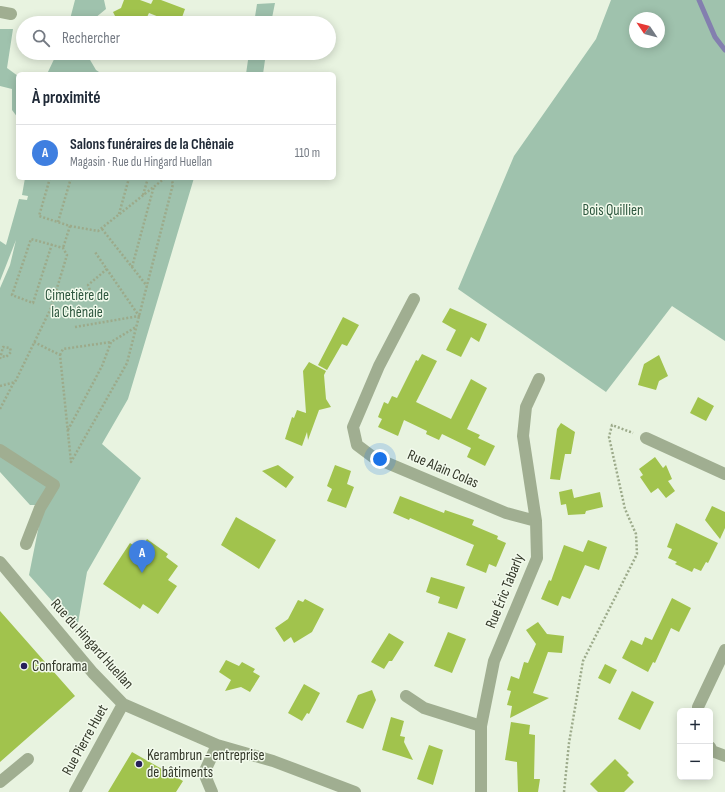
<!DOCTYPE html>
<html lang="fr">
<head>
<meta charset="utf-8">
<style>
	body { margin:0; font-family:"Sofia Sans Condensed",sans-serif; background:#f2f2f3; color:#1f2937 }
	.controls { position:absolute; right:12px; bottom:12px; display:grid; overflow:hidden; border-radius:6px; box-shadow:0 2px 10px #0003 }
	.controls button { width:36px; height:36px; display:grid; place-items:center; padding:0; border:0; border-bottom:1px solid #e0e1e3; background:#fff; color:#1f2937; font:20px sans-serif }
	.compass { position:absolute; left:629px; top:12px; width:36px; height:36px; border-radius:50%; background:#fff; box-shadow:0 2px 10px #0003; rotate:305deg }
	.you { position:absolute; left:380px; top:459px; width:14px; height:14px; margin:-10px; border:3px solid #fff; border-radius:50%; background:#1a73e8; box-shadow:0 0 0 6px #1a73e833 }
	.badge { display:grid; place-items:center; width:26px; height:26px; border-radius:50%; background:#2563eb; color:#fff; font-size:13px; font-weight:700 }
	.pin { position:absolute; translate:-50% -33px; filter:drop-shadow(0 1px 2px #0008) }
	.pin::after { content:''; position:absolute; top:21px; width:14px; height:12px; background:inherit; clip-path:polygon(0 0,100% 0,50% 100%) }
	.list { margin:0; padding:0; list-style:none }
	h2 { display:flex; justify-content:space-between; align-items:center; height:52px; margin:0; padding:0 16px; font-size:17px }
	h2 small { font-size:13px; font-weight:400; color:#747a83 }
	.list li { display:grid; grid-template-columns:26px 1fr auto; gap:12px; align-items:center; box-sizing:border-box; height:56px; padding:0 16px; border-top:1px solid #e0e1e3 }
	.list b { display:block; font-size:15px; white-space:nowrap }
	.list p { margin:0; font-size:13px; white-space:nowrap; color:#747a83 }
	.list em { font-size:13px; font-style:normal; color:#747a83 }
	.icon { flex:none; width:22px; height:22px; fill:none; stroke:currentColor; stroke-width:2; stroke-linecap:round; stroke-linejoin:round }
	.map { position:relative; flex:none; width:725px; height:792px; overflow:hidden }
	.search { position:absolute; background:#fff; box-shadow:0 2px 10px #0003; left:16px; top:16px; width:320px; height:44px; display:flex; align-items:center; gap:10px; box-sizing:border-box; padding:0 14px; border-radius:22px; color:#747a83; font-size:15px }
	.panel { position:absolute; background:#fff; box-shadow:0 2px 10px #0003; left:16px; top:72px; width:320px; height:108px; border-radius:6px }
	.map>svg:first-child { display:block }
	.green { fill:#9fc2ad; fill-rule:evenodd }
	.lines { fill:none; stroke-linecap:round; stroke-linejoin:round }
	.stream { stroke:#837faf; stroke-width:5 }
	.building { fill:#a1c34d }
	.path { stroke:#9caa8a; stroke-width:2.5; stroke-dasharray:2 2; stroke-linecap:butt }
	.minor { stroke:#a0ae91; stroke-width:12 }
	.poi-dot { fill:#27205a; stroke:#f2faec; stroke-width:1.5 }
	.labels { text-anchor:middle; dominant-baseline:central; stroke-width:3; stroke-linejoin:round; paint-order:stroke }
	.park-label { font-size:15px; fill:#2e573f; stroke:#f2faec }
	.street-label { font-size:15px; fill:#34392a; stroke:#f2faec }
	.poi-label { font-size:15px; fill:#34392a; stroke:#f2faec; text-anchor:start }
</style>
</head>
<body>
<div class="map">
<svg width="725" height="792" viewBox="0 0 725 792">
	<rect width="100%" height="100%" fill="#e8f3e0"/>
	<path class="green" d="M 75,0 L 104,0 L 106,9 L 89,23 L 69,23 Z
		M 611,0 L 725,0 L 725,341 L 672,306 L 606,392 L 458,289 L 514,156 L 596,39 ZM 635,18 L 659,18 L 659,42 L 635,42 Z
		M 275,3 L 271,23 L 254,23 L 257,4 Z
		M 0,29 L 13,29 L 7,68 L 18,76 L 18,118 L 12,110 L 12,89 L 0,86 Z
		M 57,53 L 86,53 L 96,70 L 102,74 L 47,74 Z
		M 249,53 L 266,53 L 263,74 L 246,74 Z
		M 25,178 L 194,178 L 128,399 L 102,444 L 141,478 L 87,572 L 77,629 L 29,575 L 42,510 L 37,505 L 30,505 L 0,472 L 0,288 L 10,265 L 16,240 L 0,281 L 0,241 L 6,245 L 19,199 L 27,200 L 28,196 L 22,195 Z"/>
	<g class="lines">
		<path class="stream" d="M 699,0 L 715,37 L 725,50"/>
	</g>
	<path class="building" d="M 124,0 L 140,0 L 151,4 L 153,0 L 161,0 L 185,9 L 180,23 L 174,23 L 149,13 L 146,19 L 143,19 L 141,23 L 112,23 L 115,16 L 113,12 L 121,8 Z
		M 450,308 L 487,324 L 479,342 L 471,337 L 461,357 L 446,350 L 456,330 L 442,322 Z
		M 343,317 L 359,325 L 347,346 L 342,344 L 327,370 L 318,365 Z
		M 422,354 L 437,361 L 416,402 L 451,419 L 471,379 L 487,388 L 467,429 L 480,435 L 478,438 L 495,446 L 485,466 L 467,457 L 471,448 L 442,434 L 439,440 L 426,434 L 427,431 L 404,420 L 398,436 L 378,427 L 382,419 L 378,417 L 384,402 L 388,404 L 392,396 L 397,398 L 416,360 L 418,361 Z
		M 659,355 L 668,376 L 659,381 L 656,390 L 638,385 L 644,364 Z
		M 309,362 L 326,371 L 324,375 L 326,399 L 331,407 L 319,410 L 308,440 L 307,432 L 302,446 L 285,439 L 292,417 L 294,418 L 297,410 L 306,413 L 303,371 Z
		M 698,397 L 714,406 L 706,421 L 690,413 Z
		M 561,423 L 575,432 L 571,454 L 565,454 L 560,480 L 550,479 L 557,429 Z
		M 655,457 L 663,468 L 666,465 L 672,479 L 668,481 L 675,491 L 666,498 L 658,488 L 651,493 L 640,477 L 643,475 L 639,469 Z
		M 278,465 L 294,477 L 286,488 L 262,471 Z
		M 335,465 L 351,471 L 347,484 L 354,487 L 346,508 L 327,501 L 332,489 L 327,486 Z
		M 572,489 L 574,498 L 600,492 L 603,507 L 586,511 L 585,514 L 568,515 L 566,504 L 561,505 L 559,492 Z
		M 400,496 L 444,513 L 445,510 L 474,520 L 472,525 L 498,536 L 497,539 L 506,543 L 496,567 L 489,564 L 486,573 L 466,565 L 474,545 L 410,518 L 409,520 L 393,513 Z
		M 712,506 L 725,512 L 725,528 L 720,539 L 705,520 Z
		M 236,517 L 276,540 L 259,569 L 221,545 Z
		M 676,523 L 718,543 L 708,563 L 706,562 L 701,571 L 694,568 L 692,572 L 675,564 L 677,562 L 668,558 L 672,549 L 667,547 Z
		M 147,539 L 168,554 L 166,557 L 178,566 L 168,580 L 177,586 L 158,614 L 143,604 L 140,609 L 103,584 L 130,543 L 140,550 Z
		M 588,540 L 607,547 L 599,570 L 585,565 L 570,599 L 562,596 L 558,606 L 541,599 L 549,580 L 551,581 L 564,545 L 583,552 Z
		M 431,577 L 465,587 L 457,609 L 438,603 L 440,597 L 426,592 Z
		M 672,598 L 691,608 L 679,632 L 671,628 L 655,663 L 653,662 L 648,672 L 622,658 L 631,640 L 642,645 L 645,637 L 652,640 Z
		M 305,599 L 324,609 L 312,632 L 294,643 L 291,637 L 284,642 L 275,628 L 288,619 L 298,600 L 303,602 Z
		M 0,611 L 75,696 L 0,762 Z
		M 538,622 L 547,634 L 564,636 L 562,653 L 548,652 L 533,693 L 549,698 L 510,718 L 512,706 L 507,705 L 511,691 L 507,690 L 511,676 L 519,679 L 524,662 L 528,663 L 536,644 L 526,630 Z
		M 448,632 L 466,639 L 452,673 L 434,666 Z
		M 389,633 L 404,642 L 392,661 L 389,661 L 384,669 L 371,662 Z
		M 226,660 L 239,666 L 242,662 L 255,669 L 253,672 L 260,676 L 250,692 L 241,687 L 225,691 L 231,680 L 219,672 Z
		M 605,664 L 617,670 L 610,684 L 598,678 Z
		M 304,684 L 320,693 L 309,714 L 307,713 L 302,721 L 288,713 Z
		M 372,690 L 376,700 L 363,729 L 346,722 L 358,695 Z
		M 632,691 L 654,702 L 640,730 L 618,719 Z
		M 391,717 L 404,721 L 400,736 L 405,737 L 404,742 L 413,760 L 382,750 Z
		M 511,722 L 530,725 L 529,734 L 535,735 L 534,779 L 540,779 L 538,792 L 518,792 L 517,762 L 505,760 Z
		M 429,745 L 443,750 L 433,785 L 417,779 Z
		M 132,752 L 183,781 L 176,792 L 108,792 Z
		M 615,759 L 629,773 L 627,775 L 634,782 L 624,792 L 598,792 L 590,784 Z"/>
	<g class="lines">
		<path class="path" d="M 50,178 L 39,216 L 70,226 L 63,248
			M 143,195 L 148,178
			M 119,214 L 129,178
			M 58,222 L 71,178
			M 70,226 L 98,231 L 165,178
			M 102,229 L 147,286
			M 132,267 L 154,186
			M 94,301 L 88,285 L 107,269
			M 75,327 L 139,316 L 95,252
			M 34,342 L 60,355 L 71,462 L 127,363 L 173,184 L 171,178
			M 60,355 L 63,349 L 111,342
			M 0,359 L 3,347 L 10,348 L 11,352 L 6,357 L 2,356
			M 0,386 L 15,382 L 51,308 L 67,255 L 63,248 L 31,239 L 12,295 L 33,303 L 52,244
			M 0,409 L 14,382
			M 68,430 L 102,366 L 111,342 L 136,327
			M 564,792 L 569,743 L 583,661 L 637,554 L 636,534 L 625,509 L 609,437 L 612,425 L 633,433"/>
		<path class="minor" d="M 0,12 L 11,14
			M 414,299 L 379,366 L 353,427 L 357,445 L 373,457 L 506,513 L 536,521
			M 646,438 L 725,474
			M 0,450 L 54,485 L 40,508 L 26,544
			M 0,562 L 93,673 L 123,704 L 217,745 L 273,761 L 355,792
			M 406,696 L 424,708 L 481,726
			M 698,711 L 698,707 L 725,650
			M 710,747 L 712,751 L 725,756
			M 0,782 L 28,759
			M 75,792 L 123,704
			M 212,792 L 204,773 L 217,745
			M 481,792 L 481,726 L 494,661 L 537,558 L 536,521 L 523,436 L 526,407 L 539,379"/>
	</g>
	<g class="poi-dot">
		<circle cx="24" cy="666" r="4"/>
		<circle cx="139" cy="764" r="4"/>
	</g>
	<g class="labels">
		<g class="park-label">
			<text x="613" y="210">Bois Quillien</text>
			<text x="77" y="295">Cimetière de<tspan x="77" dy="17">la Chênaie</tspan></text>
		</g>
		<g class="street-label">
			<text transform="translate(443 469) rotate(23)">Rue Alain Colas</text>
			<text transform="translate(505 591) rotate(-68)">Rue Éric Tabarly</text>
			<text transform="translate(92 644) rotate(48)">Rue du Hingard Huellan</text>
			<text transform="translate(85 740) rotate(-61)">Rue Pierre Huet</text>
		</g>
		<g class="poi-label">
			<text x="32" y="666">Conforama</text>
			<text x="147" y="755">Kerambrun - entreprise<tspan x="147" dy="17">de bâtiments</tspan></text>
		</g>
	</g>
</svg>
<div class="controls">
<button>+</button>
<button>−</button>
</div>
<svg class="compass" viewBox="-18 -18 36 36"><path d="M0-13l5 13h-10z" fill="#e53935"/><path d="M0 13l5-13h-10z" fill="#747a83"/></svg>
<div class="you"></div>
<div class="pin badge" style="left:142px;top:573px;background:#3f7fe0">A</div>
<div class="search"><svg class="icon" aria-label="search" viewBox="0 0 24 24"><circle cx="10" cy="10" r="6"/><path d="M15 15l6 6"/></svg>Rechercher</div>
<section class="panel">
<h2>À proximité<small></small></h2>
<ul class="list">
<li><span class="badge" style="background:#3f7fe0">A</span><div><b>Salons funéraires de la Chênaie</b><p>Magasin · Rue du Hingard Huellan</p></div><em>110 m</em></li>
</ul>
</section>
</div>
</body>
</html>
